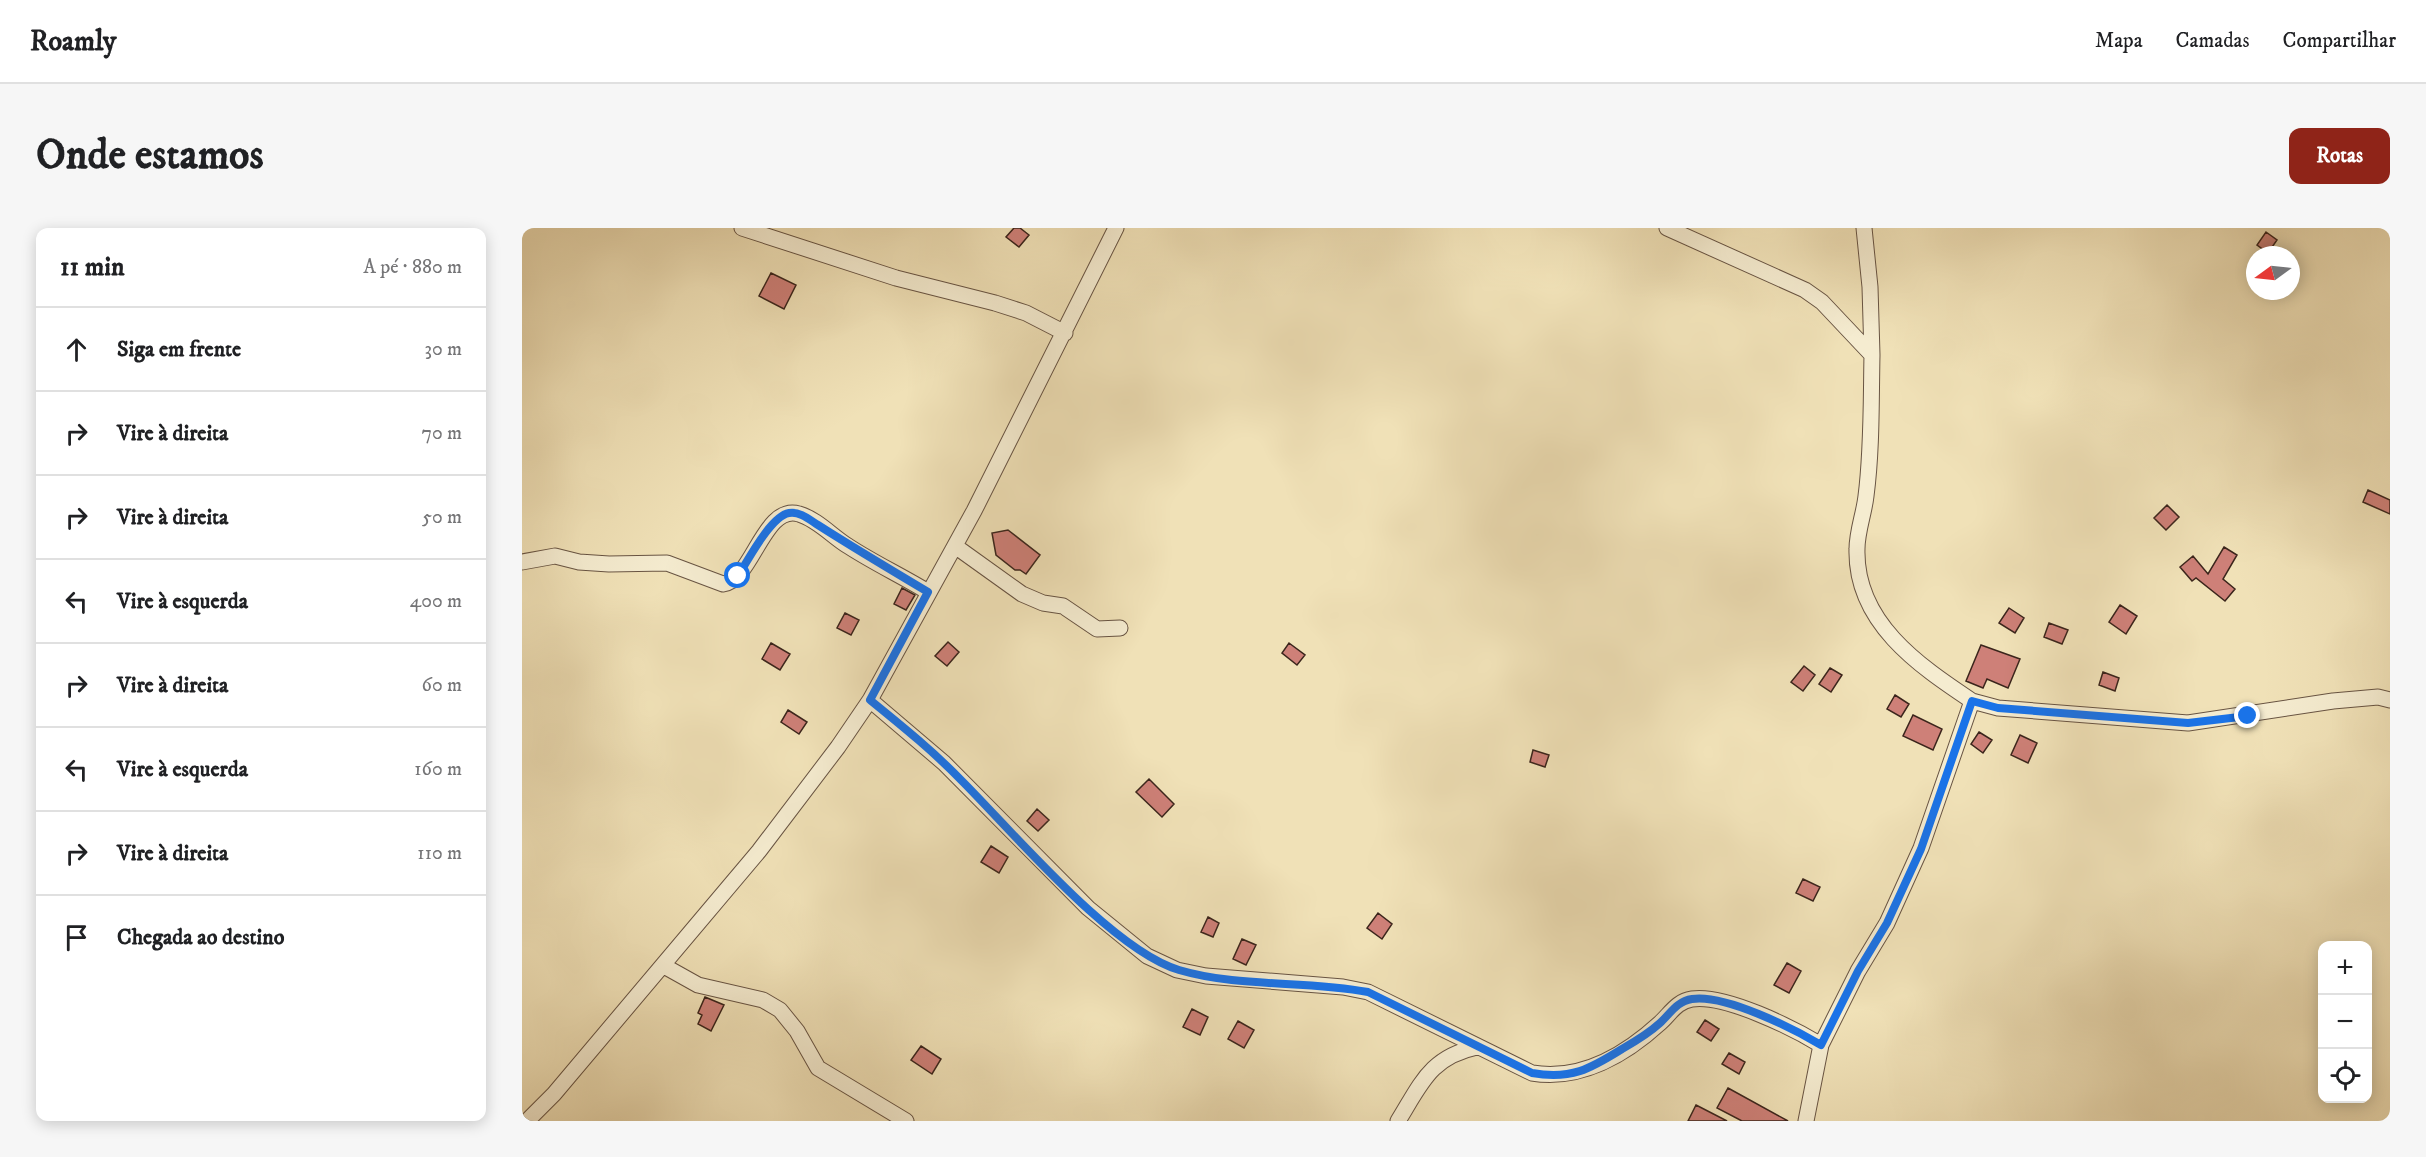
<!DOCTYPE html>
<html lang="pt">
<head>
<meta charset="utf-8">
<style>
	body { margin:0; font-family:"IM FELL DW Pica",serif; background:#f6f6f6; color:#202124 }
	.controls { position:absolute; right:18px; bottom:18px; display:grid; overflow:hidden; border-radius:12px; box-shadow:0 3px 15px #0003 }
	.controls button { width:54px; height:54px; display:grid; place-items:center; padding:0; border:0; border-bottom:2px solid #e0e0e0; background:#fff; color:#202124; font:30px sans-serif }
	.compass { position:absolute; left:1724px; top:18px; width:54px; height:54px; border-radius:50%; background:#fff; box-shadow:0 3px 15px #0003; rotate:255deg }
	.stop { position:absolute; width:18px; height:18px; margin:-14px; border:4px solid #1a73e8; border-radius:50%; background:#fff }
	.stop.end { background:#1a73e8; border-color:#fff; box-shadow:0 2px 6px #0008 }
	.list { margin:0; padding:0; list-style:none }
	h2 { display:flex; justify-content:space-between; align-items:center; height:78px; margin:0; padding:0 24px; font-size:26px }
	h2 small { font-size:20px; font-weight:400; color:#757577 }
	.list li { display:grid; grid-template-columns:39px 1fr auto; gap:18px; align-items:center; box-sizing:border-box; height:84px; padding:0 24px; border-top:2px solid #e0e0e0 }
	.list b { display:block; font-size:22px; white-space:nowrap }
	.list em { font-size:20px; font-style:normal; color:#757577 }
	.icon { flex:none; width:33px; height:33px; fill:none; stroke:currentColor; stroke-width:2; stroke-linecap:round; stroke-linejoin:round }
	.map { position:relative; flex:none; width:1868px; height:893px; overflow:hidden; border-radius:12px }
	header { display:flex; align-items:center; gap:36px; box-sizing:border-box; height:84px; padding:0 30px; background:#fff; border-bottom:2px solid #e0e0e0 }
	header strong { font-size:28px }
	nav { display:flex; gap:33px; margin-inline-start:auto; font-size:21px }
	.intro { display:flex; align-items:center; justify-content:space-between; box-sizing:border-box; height:144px; padding:0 36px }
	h1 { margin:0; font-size:42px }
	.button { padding:15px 27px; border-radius:12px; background:#8f2418; color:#fff; font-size:21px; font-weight:700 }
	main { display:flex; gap:36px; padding:0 36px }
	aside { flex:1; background:#fff; border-radius:12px; box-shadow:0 3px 15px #0003 }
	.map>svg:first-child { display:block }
	.building { fill:#ce8078; stroke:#3b251c; stroke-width:1.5 }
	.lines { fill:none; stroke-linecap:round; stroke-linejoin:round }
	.street-casing { stroke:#685443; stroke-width:17 }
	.street { stroke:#f5ecd0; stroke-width:15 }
	.route { stroke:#1a73e8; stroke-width:8 }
</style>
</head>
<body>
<header>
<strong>Roamly</strong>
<nav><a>Mapa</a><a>Camadas</a><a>Compartilhar</a></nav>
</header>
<div class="intro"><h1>Onde estamos</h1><a class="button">Rotas</a></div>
<main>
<aside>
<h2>11 min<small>A pé · 880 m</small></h2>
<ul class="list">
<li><svg class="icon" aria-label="ahead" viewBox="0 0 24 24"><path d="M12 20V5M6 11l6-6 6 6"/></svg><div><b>Siga em frente</b></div><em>30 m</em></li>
<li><svg class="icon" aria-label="right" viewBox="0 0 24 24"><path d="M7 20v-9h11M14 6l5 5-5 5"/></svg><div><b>Vire à direita</b></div><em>70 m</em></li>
<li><svg class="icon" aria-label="right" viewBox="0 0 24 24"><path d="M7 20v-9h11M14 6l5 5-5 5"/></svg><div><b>Vire à direita</b></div><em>50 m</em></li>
<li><svg class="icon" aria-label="left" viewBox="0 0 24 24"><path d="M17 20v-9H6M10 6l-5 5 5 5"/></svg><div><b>Vire à esquerda</b></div><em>400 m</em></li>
<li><svg class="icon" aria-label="right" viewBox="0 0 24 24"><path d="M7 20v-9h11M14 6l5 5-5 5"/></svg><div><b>Vire à direita</b></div><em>60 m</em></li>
<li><svg class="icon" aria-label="left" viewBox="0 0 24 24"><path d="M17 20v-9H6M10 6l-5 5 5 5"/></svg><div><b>Vire à esquerda</b></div><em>160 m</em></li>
<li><svg class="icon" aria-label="right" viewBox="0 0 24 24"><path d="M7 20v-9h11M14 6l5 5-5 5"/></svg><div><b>Vire à direita</b></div><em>110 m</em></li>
<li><svg class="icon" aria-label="arrive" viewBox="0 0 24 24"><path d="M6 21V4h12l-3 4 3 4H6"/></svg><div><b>Chegada ao destino</b></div></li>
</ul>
</aside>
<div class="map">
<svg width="1868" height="893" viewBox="0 0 1868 893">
	<rect width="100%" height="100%" fill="#f0e1b7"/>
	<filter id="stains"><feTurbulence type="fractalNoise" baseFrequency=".00333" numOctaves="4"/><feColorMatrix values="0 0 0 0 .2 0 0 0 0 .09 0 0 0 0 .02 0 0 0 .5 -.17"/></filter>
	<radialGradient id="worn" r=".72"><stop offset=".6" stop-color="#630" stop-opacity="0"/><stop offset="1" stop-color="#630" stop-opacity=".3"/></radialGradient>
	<path class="building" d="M 492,0 L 498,0 L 507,7 L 497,19 L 484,9 Z
		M 1744,4 L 1755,12 L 1746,25 L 1735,17 Z
		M 249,45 L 274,57 L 262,81 L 237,68 Z
		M 1846,262 L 1868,272 L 1868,286 L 1841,274 Z
		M 1645,277 L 1657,289 L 1644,302 L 1632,290 Z
		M 486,302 L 518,327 L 504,346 L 498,342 L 493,342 L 474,327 L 470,305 Z
		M 1702,319 L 1715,327 L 1701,351 L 1713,361 L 1703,373 L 1674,350 L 1670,353 L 1658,339 L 1671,328 L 1686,346 Z
		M 380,360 L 393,367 L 384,382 L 372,376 Z
		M 1598,377 L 1615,388 L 1604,406 L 1587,394 Z
		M 1487,380 L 1502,390 L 1493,405 L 1477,395 Z
		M 323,385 L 337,392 L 329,407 L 315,400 Z
		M 1527,395 L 1546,402 L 1540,416 L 1522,409 Z
		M 426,414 L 437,424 L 425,438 L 413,428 Z
		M 249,415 L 268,426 L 258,442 L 240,431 Z
		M 767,415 L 783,427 L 775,437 L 760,425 Z
		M 1459,417 L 1498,431 L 1486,460 L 1465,451 L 1461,460 L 1444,453 Z
		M 1282,438 L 1293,447 L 1281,463 L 1269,454 Z
		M 1308,440 L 1320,447 L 1309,464 L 1297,456 Z
		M 1581,444 L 1597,450 L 1593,463 L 1577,457 Z
		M 1373,467 L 1387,476 L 1379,489 L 1365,481 Z
		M 266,482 L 285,494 L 277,506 L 259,494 Z
		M 1391,487 L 1420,501 L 1411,522 L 1381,508 Z
		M 1457,504 L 1470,512 L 1461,525 L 1449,516 Z
		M 1498,507 L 1515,515 L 1506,535 L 1489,527 Z
		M 1011,522 L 1027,527 L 1023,539 L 1008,534 Z
		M 627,551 L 652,576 L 640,589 L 614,564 Z
		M 515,581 L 527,592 L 516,603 L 505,593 Z
		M 469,618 L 486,629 L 477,645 L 459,634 Z
		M 1281,651 L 1298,659 L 1291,673 L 1274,665 Z
		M 856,685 L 870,696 L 860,711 L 845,700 Z
		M 686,689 L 697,695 L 691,709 L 679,704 Z
		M 720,711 L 734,717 L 724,737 L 711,731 Z
		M 1265,735 L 1279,743 L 1267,765 L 1252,757 Z
		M 183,769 L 202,777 L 189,803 L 176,796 L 180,787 L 176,785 Z
		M 670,781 L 686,789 L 678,807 L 661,799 Z
		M 1183,792 L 1197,801 L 1189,813 L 1175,804 Z
		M 716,793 L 732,802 L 722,820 L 706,811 Z
		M 399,818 L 419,831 L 410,846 L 389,832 Z
		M 1207,825 L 1223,834 L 1217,846 L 1200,836 Z
		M 1206,860 L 1266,893 L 1220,893 L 1195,880 Z
		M 1174,877 L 1205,893 L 1166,893 Z"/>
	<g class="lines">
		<defs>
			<path id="street" d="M 220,0 L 374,50 L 473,75 L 504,85 L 543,105
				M 1145,0 L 1283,62 L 1300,74 L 1350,127 C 1349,173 1350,222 1344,268 C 1342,286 1335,303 1335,321 C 1333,394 1396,437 1450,473 L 1399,620 L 1365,695 L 1336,743 L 1299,817 L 1284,893
				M 1342,0 L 1348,59 L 1350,127
				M 433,318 L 500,366 L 521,375 L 541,378 L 575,401 L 598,400
				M 0,334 L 33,328 L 57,334 L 87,336 L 145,335 L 201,356 C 230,353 242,275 277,286 C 295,291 311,309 326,318 C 352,335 380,348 406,364
				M 348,472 L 422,535 L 566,680 L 625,728 L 655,742 L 684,748 L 821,759 L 846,764 L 1010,845 C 1058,853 1103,827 1138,795 C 1148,786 1155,773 1170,771 C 1203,766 1271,800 1299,817
				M 1450,473 L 1476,480 L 1666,495 L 1811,473 L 1856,469 L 1868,472
				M 142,738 L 176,757 L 241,772 L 258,782 L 275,803 L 296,840 L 384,893
				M 5,893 L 32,866 L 237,623 L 316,519 L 348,472 L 452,283 L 594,0
				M 876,893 C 899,856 908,829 955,819"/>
		</defs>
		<use href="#street" class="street-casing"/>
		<use href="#street" class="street"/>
	</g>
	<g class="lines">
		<path class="route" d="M 216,348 C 226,332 249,288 267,285 C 278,283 288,292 296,297 C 332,320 369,342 406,364 L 348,472 C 380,498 411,523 440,553 C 491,604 590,722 657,742 C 718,760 784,752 846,764 L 1010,845 C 1049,852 1068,841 1100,821 C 1114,813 1126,806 1138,795 C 1148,786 1155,773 1170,771 C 1203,766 1270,800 1299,817 L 1336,743 L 1365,695 L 1399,621 L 1450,473 L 1476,480 L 1666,495 L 1726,488"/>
	</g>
	<rect width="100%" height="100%" filter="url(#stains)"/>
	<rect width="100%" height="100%" fill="url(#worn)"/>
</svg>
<div class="controls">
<button>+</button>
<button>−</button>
<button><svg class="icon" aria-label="locate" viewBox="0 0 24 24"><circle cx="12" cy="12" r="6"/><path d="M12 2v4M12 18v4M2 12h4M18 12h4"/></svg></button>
</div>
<svg class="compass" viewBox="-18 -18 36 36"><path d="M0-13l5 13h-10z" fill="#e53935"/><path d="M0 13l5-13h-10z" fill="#757577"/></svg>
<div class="stop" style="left:216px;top:348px"></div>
<div class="stop end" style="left:1726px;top:488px"></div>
</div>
</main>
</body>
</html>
